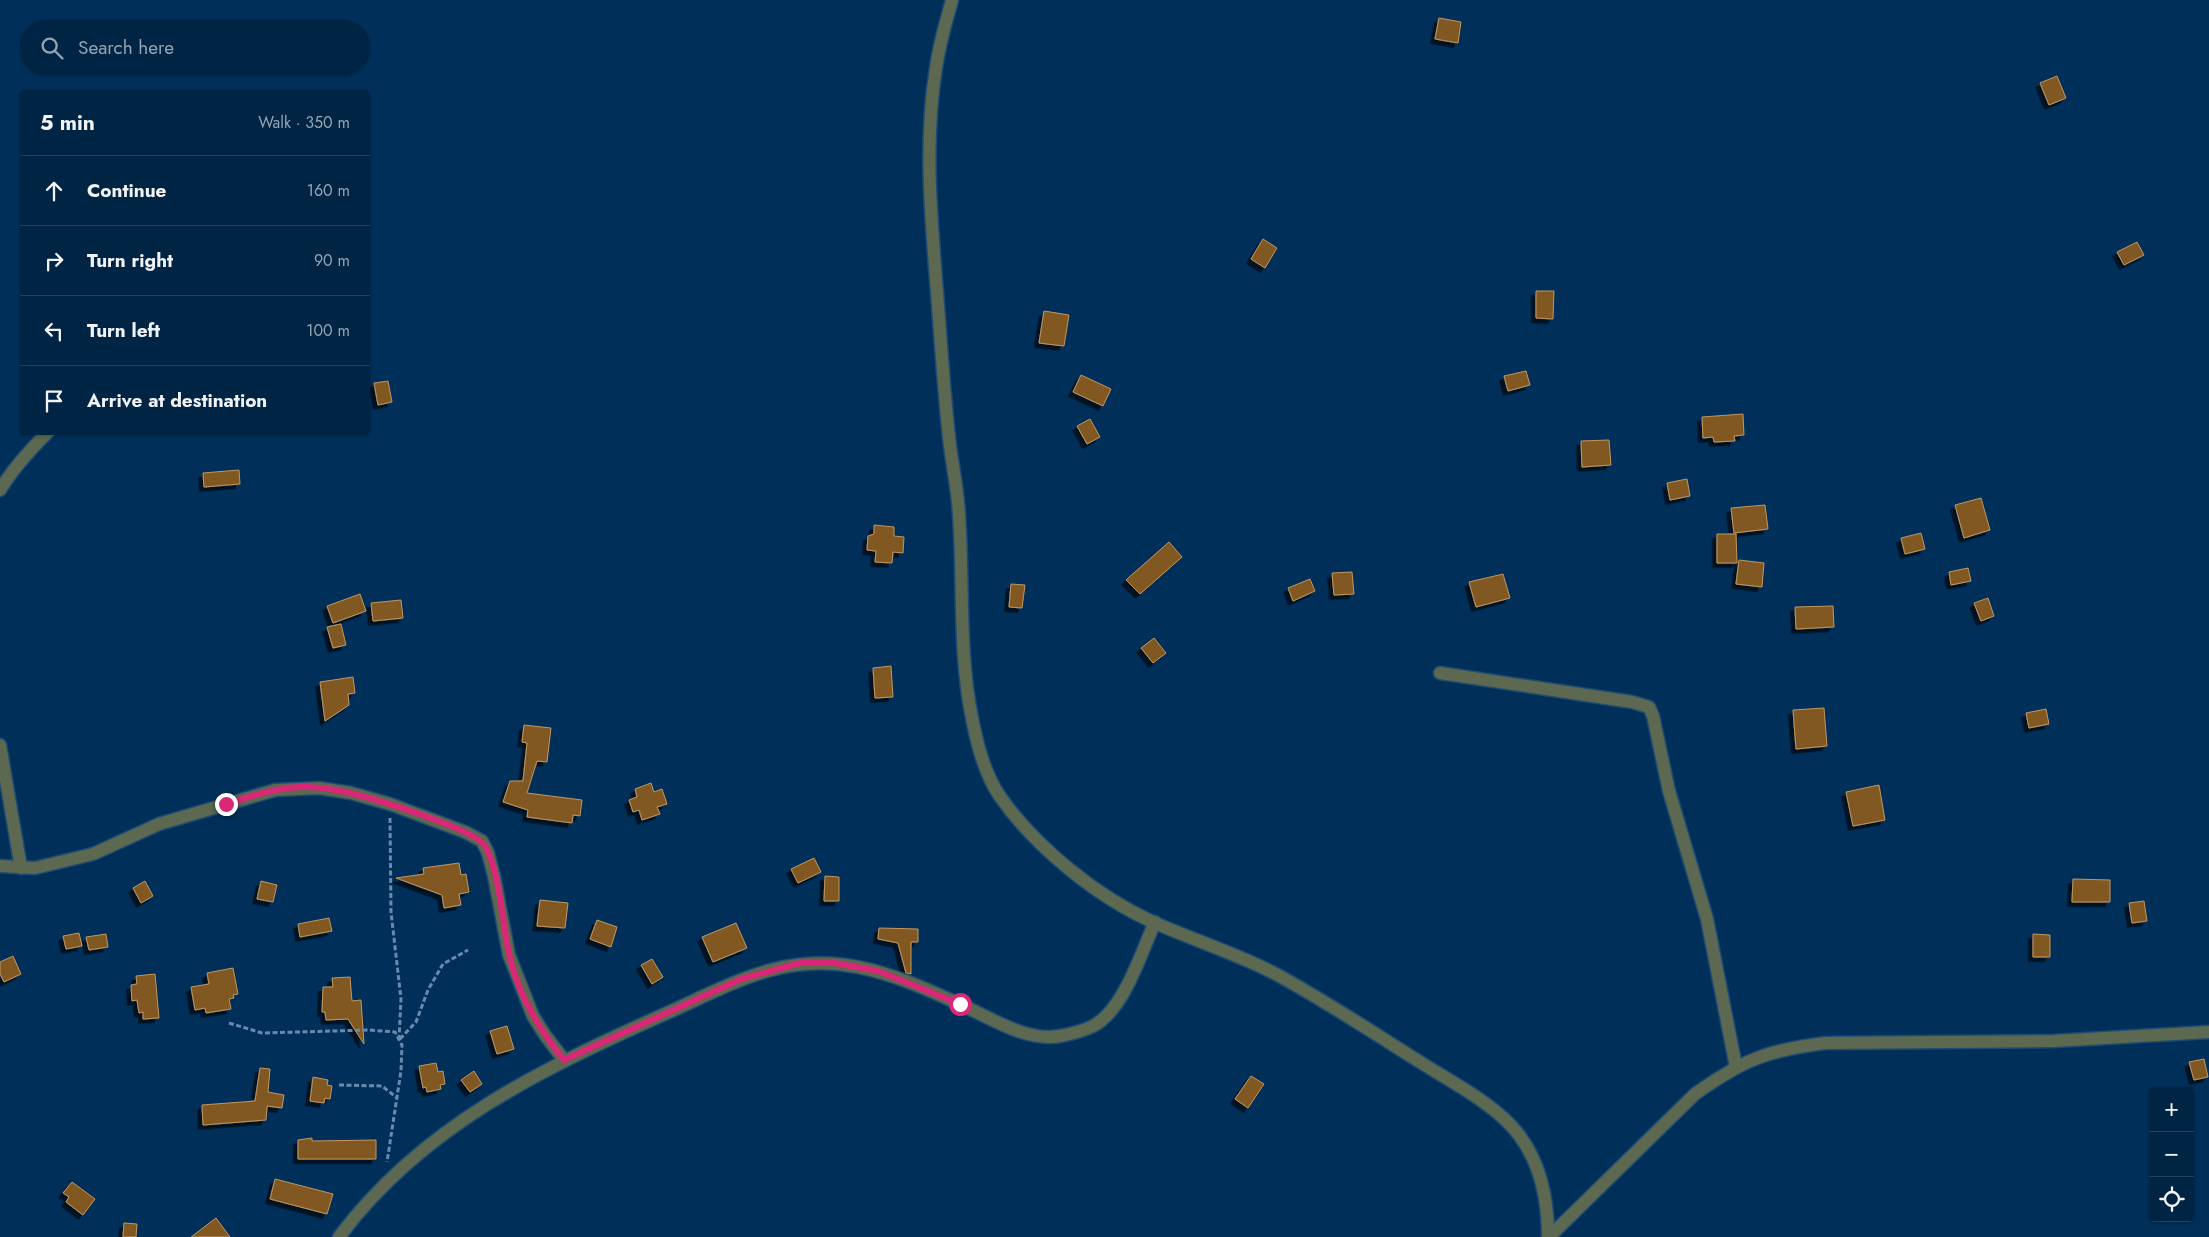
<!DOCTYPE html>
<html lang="en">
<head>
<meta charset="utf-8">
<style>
	body { margin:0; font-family:Jost,sans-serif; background:#0a2c4b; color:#f1f3f6 }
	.controls { position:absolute; right:15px; bottom:15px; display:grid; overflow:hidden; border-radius:5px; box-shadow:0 1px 4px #0004 }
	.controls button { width:45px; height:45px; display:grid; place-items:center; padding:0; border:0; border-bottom:1px solid #22415d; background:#002444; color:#f1f3f6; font:25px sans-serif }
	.stop { position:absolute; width:15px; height:15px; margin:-11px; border:4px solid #db2777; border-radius:50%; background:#fff }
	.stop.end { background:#db2777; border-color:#fff; box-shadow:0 1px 5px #0008 }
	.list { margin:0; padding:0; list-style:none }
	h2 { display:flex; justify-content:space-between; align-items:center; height:65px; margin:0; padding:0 20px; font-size:21px }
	h2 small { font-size:16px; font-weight:400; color:#95a4b2 }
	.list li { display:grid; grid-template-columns:32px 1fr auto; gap:15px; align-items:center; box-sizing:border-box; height:70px; padding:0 20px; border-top:1px solid #22415d }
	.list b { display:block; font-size:19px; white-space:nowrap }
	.list em { font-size:16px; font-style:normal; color:#95a4b2 }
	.icon { flex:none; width:28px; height:28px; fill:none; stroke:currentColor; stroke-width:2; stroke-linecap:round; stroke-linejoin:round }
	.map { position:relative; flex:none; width:2209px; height:1237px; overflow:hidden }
	.search { position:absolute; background:#002444; box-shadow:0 1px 4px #0004; left:20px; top:20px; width:350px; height:55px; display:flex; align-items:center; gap:12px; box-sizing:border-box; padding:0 18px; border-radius:28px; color:#95a4b2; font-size:19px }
	.panel { position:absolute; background:#002444; box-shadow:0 1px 4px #0004; left:20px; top:90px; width:350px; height:345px; border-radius:5px }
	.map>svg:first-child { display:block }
	.building { fill:#825924; stroke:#c3965f; filter:url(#shadow) }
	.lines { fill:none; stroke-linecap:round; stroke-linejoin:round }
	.street-casing { stroke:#1f4b73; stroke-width:15 }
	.path { stroke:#688bad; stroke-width:3; stroke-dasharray:5 2.5; stroke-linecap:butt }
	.street { stroke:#5c6850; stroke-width:12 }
	.route { stroke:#db2777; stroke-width:6 }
</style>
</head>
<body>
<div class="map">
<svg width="2209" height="1237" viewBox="0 0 2209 1237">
	<defs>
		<filter id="shadow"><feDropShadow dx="-4.5" dy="4.5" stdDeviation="0" flood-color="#0009"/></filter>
	</defs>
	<rect width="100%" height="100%" fill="#00305a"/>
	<path class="building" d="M 1439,18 L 1461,22 L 1458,43 L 1435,39 Z
		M 2057,76 L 2066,98 L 2049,105 L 2040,83 Z
		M 1263,239 L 1277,248 L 1265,268 L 1251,259 Z
		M 2137,242 L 2144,255 L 2124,265 L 2117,252 Z
		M 1536,291 L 1554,291 L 1553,319 L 1536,318 Z
		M 1044,311 L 1069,315 L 1064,346 L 1039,343 Z
		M 1526,371 L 1530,385 L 1508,391 L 1504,376 Z
		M 1081,375 L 1111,389 L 1103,406 L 1073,392 Z
		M 388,381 L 392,402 L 378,405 L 374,383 Z
		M 1743,414 L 1744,435 L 1734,436 L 1735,441 L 1714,442 L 1713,437 L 1703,438 L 1702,417 Z
		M 1090,419 L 1100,437 L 1087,444 L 1077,426 Z
		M 1609,440 L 1611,465 L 1582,467 L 1581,441 Z
		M 239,470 L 240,484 L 204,487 L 203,473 Z
		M 1687,479 L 1690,496 L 1670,500 L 1667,483 Z
		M 1981,498 L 1990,530 L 1964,538 L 1955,505 Z
		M 1765,505 L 1768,529 L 1734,533 L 1731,508 Z
		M 874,525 L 894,527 L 894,536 L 904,537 L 903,553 L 893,552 L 892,563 L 875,562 L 876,551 L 867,550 L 868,536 L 874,534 Z
		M 1921,533 L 1925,549 L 1905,554 L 1901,538 Z
		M 1717,534 L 1736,534 L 1737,563 L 1717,563 Z
		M 1169,542 L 1182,557 L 1140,594 L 1126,580 Z
		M 1739,560 L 1764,563 L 1762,587 L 1736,584 Z
		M 1968,568 L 1971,581 L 1951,585 L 1949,572 Z
		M 1352,572 L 1354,594 L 1334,595 L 1332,573 Z
		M 1503,574 L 1510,598 L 1476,607 L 1469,582 Z
		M 1310,579 L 1315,591 L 1293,601 L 1288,588 Z
		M 1011,584 L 1025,585 L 1022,608 L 1009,607 Z
		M 360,594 L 366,611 L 333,623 L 327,606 Z
		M 1988,598 L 1994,616 L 1981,621 L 1974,603 Z
		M 401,600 L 403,618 L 373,621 L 371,603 Z
		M 1833,606 L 1834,627 L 1796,629 L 1795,607 Z
		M 341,624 L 346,645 L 333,648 L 327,627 Z
		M 1154,638 L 1166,653 L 1153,663 L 1141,648 Z
		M 891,666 L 893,697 L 875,698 L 873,668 Z
		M 353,677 L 355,693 L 348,694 L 349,705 L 325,721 L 320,682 Z
		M 1824,708 L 1827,746 L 1796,749 L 1793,710 Z
		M 2046,709 L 2049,724 L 2029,728 L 2026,713 Z
		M 524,725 L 551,728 L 547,762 L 537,761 L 527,793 L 582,800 L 580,816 L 573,815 L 572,823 L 527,817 L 528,810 L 503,802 L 510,781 L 523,781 L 527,743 L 522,742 Z
		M 651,783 L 654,792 L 662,789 L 667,804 L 657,807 L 660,814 L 642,820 L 639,810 L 633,812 L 629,800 L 637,797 L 635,789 Z
		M 1879,785 L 1885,820 L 1853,826 L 1846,792 Z
		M 814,858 L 821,872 L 798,883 L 791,869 Z
		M 459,863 L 461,875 L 466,874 L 469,892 L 459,894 L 461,905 L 444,908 L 442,895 L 396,878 L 424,874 L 423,868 Z
		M 825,876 L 839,877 L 839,901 L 824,901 Z
		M 2073,879 L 2110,880 L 2110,902 L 2072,902 Z
		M 145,881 L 153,896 L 141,903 L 133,888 Z
		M 261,881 L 277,885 L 273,902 L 257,899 Z
		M 540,900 L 568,903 L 565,928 L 537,926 Z
		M 2144,901 L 2147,921 L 2132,923 L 2129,903 Z
		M 329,918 L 332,931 L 300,937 L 298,924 Z
		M 597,920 L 617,927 L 611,947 L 590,939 Z
		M 736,923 L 747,948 L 713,962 L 702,937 Z
		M 879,928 L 918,929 L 918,942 L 911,942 L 911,974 L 906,973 L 898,943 L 878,939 Z
		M 79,933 L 82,946 L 66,949 L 63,936 Z
		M 106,934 L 108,947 L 89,950 L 86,937 Z
		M 2033,934 L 2050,935 L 2050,957 L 2033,957 Z
		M 13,956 L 21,974 L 4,982 L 0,974 L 0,962 Z
		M 652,959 L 663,977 L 652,984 L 641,965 Z
		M 233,968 L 238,994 L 233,995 L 234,998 L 229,999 L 231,1009 L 206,1013 L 205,1008 L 195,1010 L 191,987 L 209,984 L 207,973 Z
		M 155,974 L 159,1018 L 143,1019 L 143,1012 L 139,1013 L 137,1000 L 132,1001 L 131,985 L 137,984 L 136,976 Z
		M 350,977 L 352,1001 L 361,1000 L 364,1044 L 348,1019 L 326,1020 L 325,1012 L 322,1012 L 323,987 L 333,987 L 332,978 Z
		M 507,1026 L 514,1049 L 497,1054 L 490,1031 Z
		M 2204,1059 L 2208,1077 L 2194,1080 L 2189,1062 Z
		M 436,1063 L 438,1072 L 443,1071 L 445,1084 L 440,1085 L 441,1089 L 427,1092 L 426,1087 L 423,1088 L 419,1066 Z
		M 260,1068 L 270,1069 L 268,1092 L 284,1095 L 282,1108 L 267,1106 L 266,1120 L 203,1125 L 202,1105 L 255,1101 Z
		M 474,1071 L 482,1084 L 470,1092 L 461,1080 Z
		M 1251,1076 L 1264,1084 L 1248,1108 L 1235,1099 Z
		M 313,1077 L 328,1080 L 327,1085 L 332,1086 L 330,1099 L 325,1098 L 324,1103 L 310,1101 Z
		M 312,1138 L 312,1141 L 376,1140 L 376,1159 L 298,1159 L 298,1140 Z
		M 275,1179 L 333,1194 L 327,1214 L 270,1199 Z
		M 72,1182 L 95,1199 L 83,1215 L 66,1202 L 69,1197 L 63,1193 Z
		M 216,1218 L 230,1237 L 191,1237 Z
		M 124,1223 L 137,1224 L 136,1237 L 123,1237 Z"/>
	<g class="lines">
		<defs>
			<path id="street" d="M 952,0 C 946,22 939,45 936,68 C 924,141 931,218 937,292 C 941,343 944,395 950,446 C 953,469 958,492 959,515 C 964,585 958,654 973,723 C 978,748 985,774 999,795 C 1034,846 1097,897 1153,922 C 1193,940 1235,953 1274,973 C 1324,1000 1372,1032 1420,1062 C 1451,1082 1497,1105 1519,1135 C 1541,1164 1548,1201 1548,1237
				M 0,490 C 13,468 30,450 48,432
				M 1440,673 L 1632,702 L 1649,707 L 1653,716 L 1669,791 L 1707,919 L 1736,1067
				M 0,745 L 21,868
				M 0,866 L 35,868 L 93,854 L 159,824 L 275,790 L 319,788 L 351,793 L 390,804 L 465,832 L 482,841 L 488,853 L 494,876 L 509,955 L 533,1016 L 545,1035 L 564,1060
				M 339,1237 C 423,1125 542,1069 667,1013 C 732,984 784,952 858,967 C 893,974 927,989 959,1004 C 990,1017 1025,1042 1060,1036 C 1071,1034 1083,1031 1093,1026 C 1124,1010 1141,953 1155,922
				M 1549,1237 L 1695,1094 C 1743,1060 1767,1050 1826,1043 L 2053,1041 L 2209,1032"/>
		</defs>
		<use href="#street" class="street-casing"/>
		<path class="path" d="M 390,818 L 391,912 L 401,999 L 399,1039
			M 229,1023 L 262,1033 L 369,1030 L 395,1032 L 402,1045 L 401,1071 L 387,1162
			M 400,1039 L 416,1022 L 428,990 L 443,964 L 468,950
			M 339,1085 L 382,1086 L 396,1097"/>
		<use href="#street" class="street"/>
	</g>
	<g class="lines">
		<path class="route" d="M 226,804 C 252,796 277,787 304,787 C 319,787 334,789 349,793 C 371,797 477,830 485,846 C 500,872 502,923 509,953 C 517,993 539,1029 564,1060 L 741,979 L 800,963 L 835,963 L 878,971 L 960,1004"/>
	</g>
</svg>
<div class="controls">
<button>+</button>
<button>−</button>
<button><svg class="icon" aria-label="locate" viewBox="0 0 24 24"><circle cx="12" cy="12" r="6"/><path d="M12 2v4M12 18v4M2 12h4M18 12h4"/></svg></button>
</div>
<div class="stop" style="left:960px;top:1004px"></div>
<div class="stop end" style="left:226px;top:804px"></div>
<div class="search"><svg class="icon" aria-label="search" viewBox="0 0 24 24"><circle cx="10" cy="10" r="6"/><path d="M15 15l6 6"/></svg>Search here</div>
<section class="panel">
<h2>5 min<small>Walk · 350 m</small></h2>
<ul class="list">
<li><svg class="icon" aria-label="ahead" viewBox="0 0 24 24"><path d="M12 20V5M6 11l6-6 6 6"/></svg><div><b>Continue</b></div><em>160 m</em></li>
<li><svg class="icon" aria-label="right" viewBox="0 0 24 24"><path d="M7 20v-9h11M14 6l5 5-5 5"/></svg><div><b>Turn right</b></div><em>90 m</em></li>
<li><svg class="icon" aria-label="left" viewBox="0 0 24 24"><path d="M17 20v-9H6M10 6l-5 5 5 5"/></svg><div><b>Turn left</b></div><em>100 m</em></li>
<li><svg class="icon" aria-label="arrive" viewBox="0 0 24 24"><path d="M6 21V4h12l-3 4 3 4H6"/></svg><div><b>Arrive at destination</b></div></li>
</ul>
</section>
</div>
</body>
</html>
